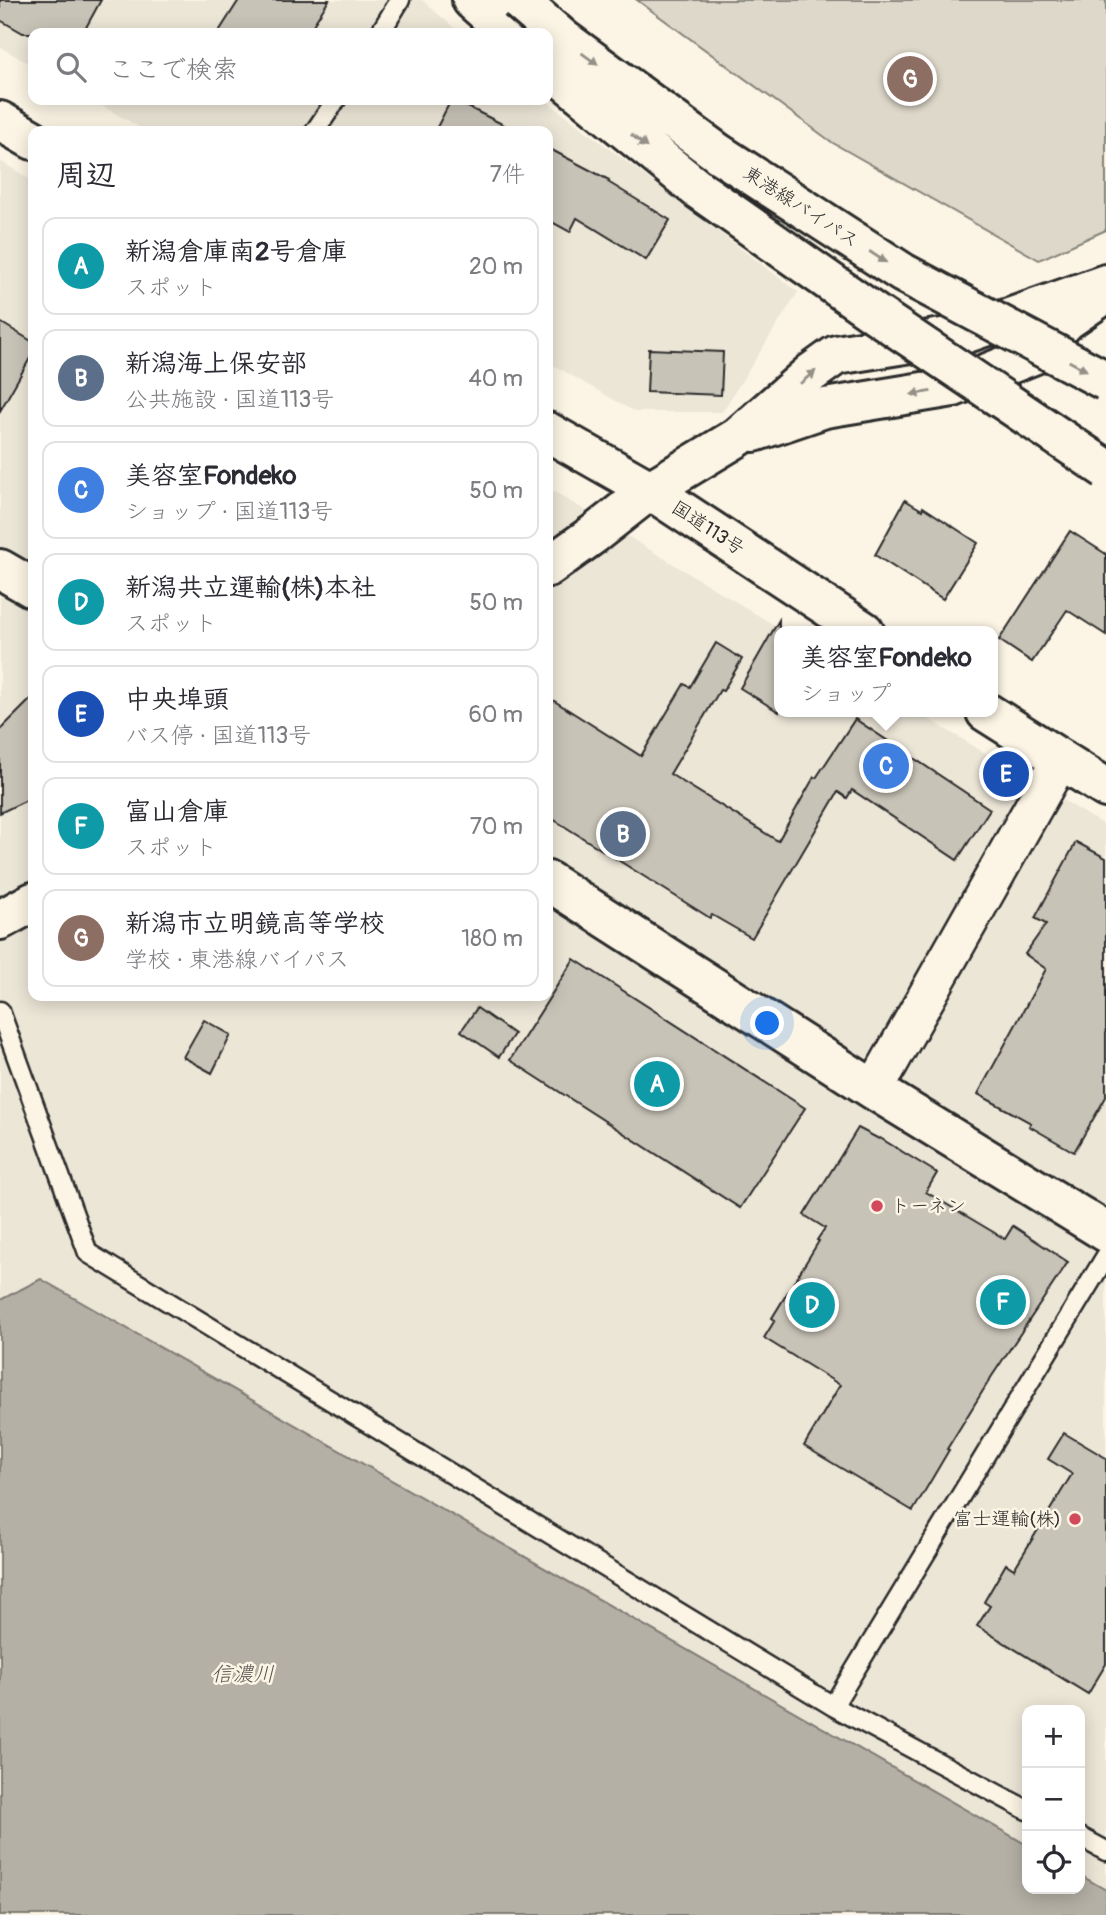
<!DOCTYPE html>
<html lang="ja">
<head>
<meta charset="utf-8">
<style>
	body { margin:0; font-family:Pangolin,"Klee One",sans-serif; background:#f7f7f7; color:#2b2b33 }
	.controls { position:absolute; right:21px; bottom:21px; display:grid; overflow:hidden; border-radius:14px; box-shadow:0 4px 18px #0003 }
	.controls button { width:63px; height:63px; display:grid; place-items:center; padding:0; border:0; border-bottom:2px solid #e1e1e2; background:#fff; color:#2b2b33; font:35px sans-serif }
	.you { position:absolute; left:768px; top:1024px; width:24px; height:24px; margin:-18px; border:5px solid #fff; border-radius:50%; background:#1a73e8; box-shadow:0 0 0 10px #1a73e833 }
	.badge { display:grid; place-items:center; width:46px; height:46px; border-radius:50%; background:#db2777; color:#fff; font-size:23px; font-weight:700 }
	.pin { position:absolute; translate:-50% -50%; border:4px solid #fff; box-shadow:0 2px 7px #0006 }
	.popup { position:absolute; left:774px; top:626px; width:224px; height:91px; box-sizing:border-box; display:grid; place-content:center; border-radius:14px; background:#fff; filter:drop-shadow(0 2px 5px #0005); font-size:23px; white-space:nowrap; color:#7c7c81 }
	.popup b { font-size:26px; color:#2b2b33 }
	.popup::after { content:''; position:absolute; left:50%; top:100%; margin-left:-14px; border:14px solid transparent; border-top-color:#fff }
	.list { margin:0; padding:0; list-style:none }
	h2 { display:flex; justify-content:space-between; align-items:center; height:91px; margin:0; padding:0 28px; font-size:30px }
	h2 small { font-size:23px; font-weight:400; color:#7c7c81 }
	.list li { display:grid; grid-template-columns:46px 1fr auto; gap:21px; align-items:center; box-sizing:border-box; height:98px; margin:0 14px 14px; padding:0 14px; border:2px solid #e1e1e2; border-radius:14px }
	.list b { display:block; font-size:26px; white-space:nowrap }
	.list p { margin:0; font-size:23px; white-space:nowrap; color:#7c7c81 }
	.list em { font-size:23px; font-style:normal; color:#7c7c81 }
	.icon { flex:none; width:38px; height:38px; fill:none; stroke:currentColor; stroke-width:2; stroke-linecap:round; stroke-linejoin:round }
	.map { position:relative; flex:none; width:1106px; height:1915px; overflow:hidden }
	.search { position:absolute; background:#fff; box-shadow:0 4px 18px #0003; left:28px; top:28px; width:525px; height:77px; display:flex; align-items:center; gap:18px; box-sizing:border-box; padding:0 24px; border-radius:14px; color:#7c7c81; font-size:26px }
	.panel { position:absolute; background:#fff; box-shadow:0 4px 18px #0003; left:28px; top:126px; width:525px; height:875px; border-radius:14px }
	.map>svg:first-child { display:block }
	.built { fill:#ece6d7 }
	.green { fill:#ded8ca; stroke:#84827a; stroke-width:2 }
	.water { fill:#b4b0a5; stroke:#7d7b74; stroke-width:2 }
	.building { fill:#c8c3b7; stroke:#2b2b2b; stroke-width:2 }
	.lines { fill:none; stroke-linecap:round; stroke-linejoin:round }
	.service-casing { stroke:#2b2b2b; stroke-width:23 }
	.minor-casing { stroke:#2b2b2b; stroke-width:42 }
	.tertiary-casing { stroke:#2b2b2b; stroke-width:44 }
	.secondary-casing { stroke:#2b2b2b; stroke-width:44 }
	.trunk-casing { stroke:#2b2b2b; stroke-width:44 }
	.service { stroke:#fcf5e5; stroke-width:18 }
	.minor { stroke:#fcf5e5; stroke-width:37 }
	.tertiary { stroke:#fcf5e5; stroke-width:38 }
	.secondary { stroke:#fcf5e5; stroke-width:38 }
	.trunk { stroke:#fcf5e5; stroke-width:38 }
	.trunk-bridge-casing { stroke:#2b2b2b; stroke-width:44; stroke-linecap:butt }
	.trunk-bridge { stroke:#fcf5e5; stroke-width:38 }
	.oneway { fill:#949088 }
	.poi-dot { fill:#d1495b; stroke:#fcf5e5; stroke-width:2.5 }
	.labels { text-anchor:middle; dominant-baseline:central; stroke-width:5; stroke-linejoin:round; paint-order:stroke }
	.street-label { font-size:19px; fill:#2b2b2b; stroke:#fcf5e5 }
	.poi-label { font-size:19px; fill:#2b2b2b; stroke:#fcf5e5; text-anchor:start }
	.water-label { font-size:21px; font-style:italic; fill:#545350; stroke:#fcf5e5 }
</style>
</head>
<body>
<div class="map">
<svg width="1106" height="1915" viewBox="0 0 1106 1915">
	<rect width="100%" height="100%" fill="#fcf5e5"/>
	<filter id="ink" filterUnits="userSpaceOnUse"><feTurbulence type="fractalNoise" baseFrequency=".0143" numOctaves="2"/><feDisplacementMap in="SourceGraphic" scale="14" xChannelSelector="R" yChannelSelector="G"/><feConvolveMatrix kernelMatrix="1 2 1 2 8 2 1 2 1" color-interpolation-filters="sRGB"/></filter>
	<g filter="url(#ink)">
		<path class="built" d="M 0,0 L 422,0 L 460,33 L 33,33 L 33,66 L 0,47 Z
			M 92,100 L 545,100 L 798,292 L 722,412 L 635,412 L 548,362 L 548,131 L 146,131 Z
			M 0,161 L 33,181 L 33,996 L 548,996 L 548,488 L 784,631 L 779,631 L 779,712 L 917,712 L 1106,826 L 1106,1890 L 1080,1875 L 1080,1710 L 1027,1710 L 1027,1845 L 42,1279 L 0,1300 Z"/>
		<path class="green" d="M 637,0 L 1106,0 L 1106,230 L 1039,260 L 833,143 Z"/>
		<path class="water" d="M 41,1279 L 1027,1845 L 1027,1889 L 1080,1889 L 1080,1875 L 1106,1890 L 1106,1915 L 0,1915 L 0,1300 Z"/>
		<path class="building" d="M 0,0 L 101,0 L 83,33 L 23,33 L 0,20 Z
			M 239,0 L 329,0 L 308,33 L 218,33 Z
			M 451,100 L 454,100 L 516,131 L 435,131 Z
			M 548,148 L 609,180 L 608,182 L 670,220 L 646,260 L 577,218 L 570,232 L 548,220 Z
			M 0,322 L 33,342 L 33,353 L 0,411 Z
			M 649,349 L 723,352 L 721,395 L 647,392 Z
			M 905,500 L 922,510 L 923,507 L 978,543 L 943,599 L 875,555 Z
			M 1070,531 L 1106,554 L 1106,635 L 1067,610 L 1032,662 L 999,640 Z
			M 779,620 L 779,712 L 740,688 Z
			M 716,643 L 742,659 L 723,691 L 720,690 L 670,774 L 778,841 L 814,777 L 816,778 L 855,719 L 990,809 L 957,860 L 852,790 L 847,798 L 838,792 L 752,938 L 712,915 L 710,918 L 548,816 L 548,697 L 641,756 L 684,684 L 690,687 Z
			M 33,697 L 33,797 L 0,813 L 0,730 Z
			M 1076,842 L 1106,858 L 1106,1097 L 1074,1152 L 1029,1126 L 1031,1123 L 978,1094 L 1046,969 L 1025,954 L 1046,924 L 1035,918 Z
			M 574,959 L 805,1108 L 740,1208 L 510,1060 Z
			M 477,1008 L 514,1034 L 499,1057 L 461,1031 Z
			M 204,1020 L 231,1035 L 212,1073 L 183,1057 Z
			M 858,1128 L 879,1139 L 880,1138 L 937,1173 L 926,1192 L 1005,1239 L 1013,1226 L 1068,1262 L 992,1376 L 947,1449 L 949,1450 L 913,1511 L 804,1446 L 840,1385 L 764,1338 L 775,1320 L 772,1318 L 819,1241 L 817,1240 L 825,1228 L 804,1215 Z
			M 1064,1433 L 1106,1458 L 1106,1664 L 1088,1694 L 977,1626 L 990,1606 L 984,1602 L 1006,1564 L 1014,1569 L 1072,1474 L 1048,1459 Z"/>
		<g class="lines">
			<defs>
				<path id="service" d="M 380,33 L 400,0
					M 315,131 L 336,100
					M 0,1011 L 88,1253 L 833,1706 L 1027,1810
					M 833,1706 L 1106,1256
					M 1080,1837 L 1106,1851"/>
				<path id="minor" d="M 874,1090 L 1060,760"/>
				<path id="tertiary" d="M 754,432 L 825,408 L 953,387 L 1035,354 L 1067,320 L 1099,298
					M 650,490 L 738,437 L 811,373 L 836,355 L 961,335 L 1106,284
					M 0,569 L 33,588
					M 548,881 L 874,1090 L 1106,1232"/>
				<path id="secondary" d="M 548,567 L 594,534 L 650,490
					M 0,920 L 33,902"/>
				<path id="trunk" d="M 472,0 L 509,33
					M 0,121 L 33,140
					M 548,432 L 650,490 L 864,631
					M 986,712 L 1106,788"/>
			</defs>
			<use href="#service" class="service-casing"/>
			<use href="#minor" class="minor-casing"/>
			<use href="#tertiary" class="tertiary-casing"/>
			<use href="#secondary" class="secondary-casing"/>
			<use href="#trunk" class="trunk-casing"/>
			<use href="#service" class="service"/>
			<use href="#minor" class="minor"/>
			<use href="#tertiary" class="tertiary"/>
			<use href="#secondary" class="secondary"/>
			<use href="#trunk" class="trunk"/>
			<defs>
				<path id="trunk-bridge" d="M 518,0 L 563,39 L 718,153 L 903,273 L 1106,381
					M 548,67 L 699,190 L 877,315 L 1106,469"/>
			</defs>
			<use href="#trunk-bridge" class="trunk-bridge-casing"/>
			<use href="#trunk-bridge" class="trunk-bridge"/>
		</g>
		<defs><path id="oneway-solid" d="M-6-.8H1V-3.2L6.5 0L1 3.2V.8H-6Z" transform="scale(1.75)"/></defs>
		<g class="oneway">
			<use href="#oneway-solid" transform="translate(590 59) rotate(36)"/>
			<use href="#oneway-solid" transform="translate(639 141) rotate(39)"/>
			<use href="#oneway-solid" transform="translate(878 257) rotate(33)"/>
			<use href="#oneway-solid" transform="translate(1078 366) rotate(28)"/>
			<use href="#oneway-solid" transform="translate(808 377) rotate(-40)"/>
			<use href="#oneway-solid" transform="translate(921 393) rotate(171)"/>
		</g>
	</g>
	<g class="poi-dot">
		<circle cx="877" cy="1206" r="7"/>
		<circle cx="1075" cy="1519" r="7"/>
	</g>
	<g class="labels">
		<g class="street-label">
			<text transform="translate(801 207) rotate(33)">東港線バイパス</text>
			<text transform="translate(708 528) rotate(33)">国道113号</text>
		</g>
		<g class="poi-label">
			<text x="891" y="1206">トーネン</text>
			<text x="1061" y="1519" text-anchor="end">富士運輸(株)</text>
		</g>
		<g class="water-label">
			<text x="243" y="1674">信濃川</text>
		</g>
	</g>
</svg>
<div class="controls">
<button>+</button>
<button>−</button>
<button><svg class="icon" aria-label="locate" viewBox="0 0 24 24"><circle cx="12" cy="12" r="6"/><path d="M12 2v4M12 18v4M2 12h4M18 12h4"/></svg></button>
</div>
<div class="you"></div>
<div class="pin badge" style="left:657px;top:1084px;background:#0f9aa8">A</div>
<div class="pin badge" style="left:623px;top:834px;background:#5c6f8a">B</div>
<div class="pin badge" style="left:886px;top:766px;background:#3f7fe0">C</div>
<div class="popup"><b>美容室Fondeko</b>ショップ</div>
<div class="pin badge" style="left:812px;top:1305px;background:#0f9aa8">D</div>
<div class="pin badge" style="left:1006px;top:774px;background:#1a4fb4">E</div>
<div class="pin badge" style="left:1003px;top:1302px;background:#0f9aa8">F</div>
<div class="pin badge" style="left:910px;top:79px;background:#8d6e63">G</div>
<div class="search"><svg class="icon" aria-label="search" viewBox="0 0 24 24"><circle cx="10" cy="10" r="6"/><path d="M15 15l6 6"/></svg>ここで検索</div>
<section class="panel">
<h2>周辺<small>7件</small></h2>
<ul class="list">
<li><span class="badge" style="background:#0f9aa8">A</span><div><b>新潟倉庫南2号倉庫</b><p>スポット</p></div><em>20 m</em></li>
<li><span class="badge" style="background:#5c6f8a">B</span><div><b>新潟海上保安部</b><p>公共施設 · 国道113号</p></div><em>40 m</em></li>
<li><span class="badge" style="background:#3f7fe0">C</span><div><b>美容室Fondeko</b><p>ショップ · 国道113号</p></div><em>50 m</em></li>
<li><span class="badge" style="background:#0f9aa8">D</span><div><b>新潟共立運輸(株)本社</b><p>スポット</p></div><em>50 m</em></li>
<li><span class="badge" style="background:#1a4fb4">E</span><div><b>中央埠頭</b><p>バス停 · 国道113号</p></div><em>60 m</em></li>
<li><span class="badge" style="background:#0f9aa8">F</span><div><b>富山倉庫</b><p>スポット</p></div><em>70 m</em></li>
<li><span class="badge" style="background:#8d6e63">G</span><div><b>新潟市立明鏡高等学校</b><p>学校 · 東港線バイパス</p></div><em>180 m</em></li>
</ul>
</section>
</div>
</body>
</html>
